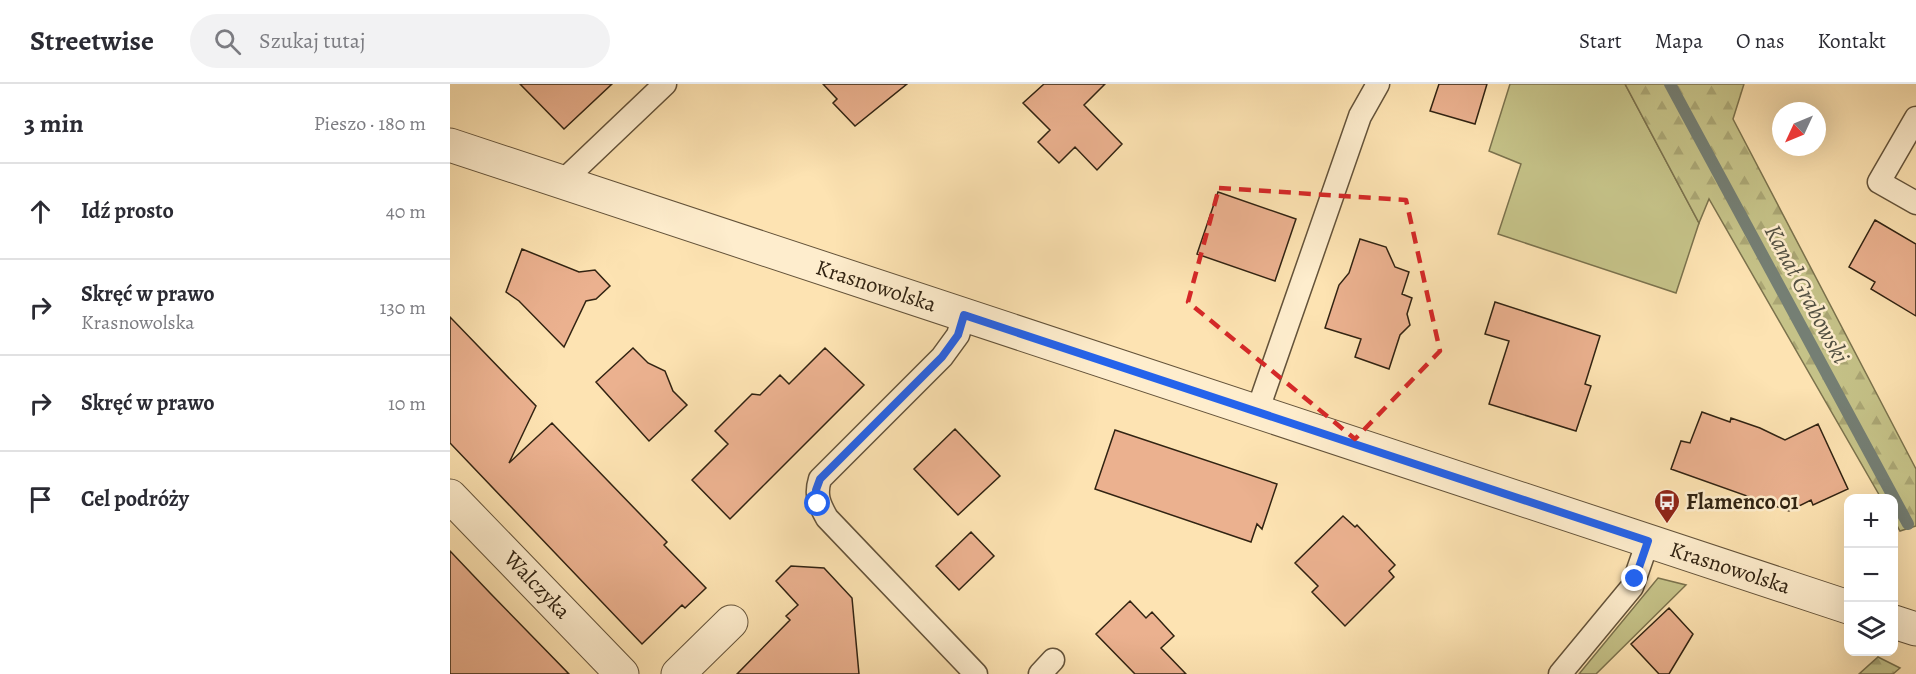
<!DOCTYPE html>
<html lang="pl">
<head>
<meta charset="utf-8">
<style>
	body { margin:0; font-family:Alegreya,serif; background:#f2f2f3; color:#2b2b33 }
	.controls { position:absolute; right:18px; bottom:18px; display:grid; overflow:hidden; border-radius:12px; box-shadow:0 6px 24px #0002 }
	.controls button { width:54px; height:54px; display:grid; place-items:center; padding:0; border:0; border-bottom:2px solid #e1e1e2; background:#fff; color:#2b2b33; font:30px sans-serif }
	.compass { position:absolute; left:1322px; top:18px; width:54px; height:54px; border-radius:50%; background:#fff; box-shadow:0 6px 24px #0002; rotate:226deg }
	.stop { position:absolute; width:18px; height:18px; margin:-14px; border:4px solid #2563eb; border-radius:50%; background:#fff }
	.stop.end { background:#2563eb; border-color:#fff; box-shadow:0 2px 6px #0008 }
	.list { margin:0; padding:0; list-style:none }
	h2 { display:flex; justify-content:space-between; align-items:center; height:78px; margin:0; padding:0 24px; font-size:26px }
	h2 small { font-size:20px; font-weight:400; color:#7c7c81 }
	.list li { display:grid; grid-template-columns:39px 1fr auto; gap:18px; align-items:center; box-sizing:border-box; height:96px; padding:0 24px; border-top:2px solid #e1e1e2 }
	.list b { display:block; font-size:22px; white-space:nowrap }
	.list p { margin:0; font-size:20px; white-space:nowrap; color:#7c7c81 }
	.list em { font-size:20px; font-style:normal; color:#7c7c81 }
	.icon { flex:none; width:33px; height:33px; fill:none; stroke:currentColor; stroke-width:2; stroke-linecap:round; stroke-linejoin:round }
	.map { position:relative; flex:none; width:1466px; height:590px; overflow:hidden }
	header { display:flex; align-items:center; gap:36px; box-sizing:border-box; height:84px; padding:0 30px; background:#fff; border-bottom:2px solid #e1e1e2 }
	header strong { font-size:28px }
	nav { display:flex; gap:33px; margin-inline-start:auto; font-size:21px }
	.search { width:420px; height:54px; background:#f2f2f3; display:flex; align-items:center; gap:15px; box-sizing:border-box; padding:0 21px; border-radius:33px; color:#7c7c81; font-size:22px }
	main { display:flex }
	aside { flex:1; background:#fff }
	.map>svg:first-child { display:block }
	.grass { fill:#c5c288; stroke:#7b724d; stroke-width:1.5 }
	.forest { fill:url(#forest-firs); stroke:#7b724d; stroke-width:1.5 }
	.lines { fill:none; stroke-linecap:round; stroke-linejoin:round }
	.stream { stroke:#757f74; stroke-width:12 }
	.building { fill:#ebb18f; stroke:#312312; stroke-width:1.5 }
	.lane-casing { stroke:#64533a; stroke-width:25 }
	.street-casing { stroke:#64533a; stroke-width:35 }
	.lane { stroke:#feedcd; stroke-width:22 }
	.street { stroke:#feedcd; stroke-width:33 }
	.route { stroke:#2563eb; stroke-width:8 }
	.marked { fill:none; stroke:#d62828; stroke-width:4.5; stroke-dasharray:12 8; stroke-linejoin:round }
	.labels { text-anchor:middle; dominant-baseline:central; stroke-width:5; stroke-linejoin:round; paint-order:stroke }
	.street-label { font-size:22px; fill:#312312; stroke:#feedcd }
	.poi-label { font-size:22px; font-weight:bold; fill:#312312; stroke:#feedcd; text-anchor:start }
	.water-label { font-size:24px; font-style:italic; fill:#535143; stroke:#feedcd }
</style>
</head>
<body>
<header>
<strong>Streetwise</strong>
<div class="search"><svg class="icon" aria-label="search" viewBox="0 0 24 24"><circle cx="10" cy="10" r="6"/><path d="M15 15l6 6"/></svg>Szukaj tutaj</div>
<nav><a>Start</a><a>Mapa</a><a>O nas</a><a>Kontakt</a></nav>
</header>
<main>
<aside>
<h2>3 min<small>Pieszo · 180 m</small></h2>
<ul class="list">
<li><svg class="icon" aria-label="ahead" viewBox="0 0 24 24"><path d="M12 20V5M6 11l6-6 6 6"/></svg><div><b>Idź prosto</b></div><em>40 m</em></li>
<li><svg class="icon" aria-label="right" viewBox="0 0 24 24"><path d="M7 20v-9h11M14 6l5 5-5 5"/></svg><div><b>Skręć w prawo</b><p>Krasnowolska</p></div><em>130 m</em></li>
<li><svg class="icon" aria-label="right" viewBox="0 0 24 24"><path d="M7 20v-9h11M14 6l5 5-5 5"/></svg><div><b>Skręć w prawo</b></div><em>10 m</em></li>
<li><svg class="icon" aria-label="arrive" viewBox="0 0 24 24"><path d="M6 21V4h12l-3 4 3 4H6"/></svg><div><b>Cel podróży</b></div></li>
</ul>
</aside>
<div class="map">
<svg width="1466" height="590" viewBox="0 0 1466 590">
	<defs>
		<pattern id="forest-firs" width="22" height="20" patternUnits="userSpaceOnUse" patternTransform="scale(1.5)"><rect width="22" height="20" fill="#c5c288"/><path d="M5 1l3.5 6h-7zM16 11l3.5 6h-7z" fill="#aaa674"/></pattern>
	</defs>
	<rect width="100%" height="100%" fill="#fde3b2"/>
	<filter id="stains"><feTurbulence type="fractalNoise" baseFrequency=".00333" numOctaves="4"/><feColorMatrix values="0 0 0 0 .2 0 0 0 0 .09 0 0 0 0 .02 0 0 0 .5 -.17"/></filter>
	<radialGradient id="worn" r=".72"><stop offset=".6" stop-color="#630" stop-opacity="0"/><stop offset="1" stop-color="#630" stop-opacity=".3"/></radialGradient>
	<path class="grass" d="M 1060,0 L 1175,0 L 1249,139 L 1226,209 L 1048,150 L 1071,80 L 1039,67 Z
		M 1208,494 L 1236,501 L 1146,590 L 1129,590 Z"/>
	<path class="forest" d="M 1175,0 L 1294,0 L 1283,35 L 1466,385 L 1466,442 L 1450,447 L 1444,436 L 1444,414 L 1431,414 L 1259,115 L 1249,139 Z
		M 1428,573 L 1450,584 L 1443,590 L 1409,590 Z"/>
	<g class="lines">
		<path class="stream" d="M 1220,0 L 1458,440"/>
	</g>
	<path class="building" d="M 70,0 L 162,0 L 114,45 Z
		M 373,0 L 457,0 L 405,42 L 383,19 L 387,15 Z
		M 594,0 L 655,0 L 634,21 L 672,60 L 647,86 L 625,63 L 609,79 L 588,58 L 600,46 L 573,19 Z
		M 989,0 L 1037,0 L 1025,40 L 980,27 Z
		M 768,108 L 846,135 L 825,197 L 747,170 Z
		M 1425,136 L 1466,160 L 1466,232 L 1421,205 L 1425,198 L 1399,183 Z
		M 910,155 L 936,163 L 945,183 L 959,188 L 952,210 L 962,214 L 957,230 L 960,241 L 950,251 L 939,285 L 905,273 L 911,255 L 875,244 L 889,201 L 899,189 Z
		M 72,165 L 129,188 L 145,186 L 160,202 L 146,215 L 136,217 L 114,263 L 69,217 L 56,208 Z
		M 1045,218 L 1150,252 L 1135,300 L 1141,302 L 1126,347 L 1039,320 L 1059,257 L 1035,250 Z
		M 0,233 L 86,322 L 59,379 L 102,339 L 217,458 L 214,461 L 256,504 L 235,524 L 232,521 L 192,560 L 0,359 Z
		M 183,264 L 198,279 L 215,287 L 223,307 L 237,321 L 199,357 L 146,298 Z
		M 375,264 L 414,301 L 280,435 L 242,396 L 278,360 L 265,347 L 302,310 L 310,311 L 330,291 L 339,300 Z
		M 1252,328 L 1280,338 L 1281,334 L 1310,344 L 1335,356 L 1368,340 L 1398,405 L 1363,421 L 1361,416 L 1339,427 L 1221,385 L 1231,357 L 1240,359 Z
		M 505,345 L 550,392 L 508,431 L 464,385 Z
		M 665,346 L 827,400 L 812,445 L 807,440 L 801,458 L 645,405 Z
		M 893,432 L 905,443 L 907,441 L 945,481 L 939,487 L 944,493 L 895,542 L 862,508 L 868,502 L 845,479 Z
		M 521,448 L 544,472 L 509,506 L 486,482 Z
		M 0,467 L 40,509 L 119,590 L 0,590 Z
		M 341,482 L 374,484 L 402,514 L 409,590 L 287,590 L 340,536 L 336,532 L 348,521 L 326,497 Z
		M 680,517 L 696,534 L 702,528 L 724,552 L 711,564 L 736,590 L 685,590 L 646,550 Z
		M 1219,524 L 1243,550 L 1219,590 L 1209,590 L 1181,560 Z"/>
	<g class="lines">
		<defs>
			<path id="lane" d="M 1466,34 L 1429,98 L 1466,119
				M 112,98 L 215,0
				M 514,231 L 508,251 L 492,273 L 370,395 C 365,411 369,420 377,434 L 526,590
				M 807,328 L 910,32 L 928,0
				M 590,590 L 603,576
				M 1110,590 L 1182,503 L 1198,457"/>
			<path id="street" d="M 0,61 L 1398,523
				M 0,412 L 172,590
				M 1444,538 L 1466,545
				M 228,590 L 281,538"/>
		</defs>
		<use href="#lane" class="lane-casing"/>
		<use href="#street" class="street-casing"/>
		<use href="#lane" class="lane"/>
		<use href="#street" class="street"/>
	</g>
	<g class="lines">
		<path class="route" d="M 368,420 L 366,406 L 370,395 L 492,273 L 508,251 L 514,231 L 1198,457 L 1185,495"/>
	</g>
	<path class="marked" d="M 769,104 L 956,116 L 990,267 L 905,355 L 738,218 Z"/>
	<defs>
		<symbol id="bus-pin" viewBox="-11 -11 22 30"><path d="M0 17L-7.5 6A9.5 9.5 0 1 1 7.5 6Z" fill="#8f2418" stroke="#feedcd"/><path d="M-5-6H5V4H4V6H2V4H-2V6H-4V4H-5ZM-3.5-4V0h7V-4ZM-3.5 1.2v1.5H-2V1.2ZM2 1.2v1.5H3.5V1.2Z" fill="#fff"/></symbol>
	</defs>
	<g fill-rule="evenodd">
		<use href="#bus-pin" x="1202" y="403" width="30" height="40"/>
	</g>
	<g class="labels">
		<g class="street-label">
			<text transform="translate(426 202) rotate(18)">Krasnowolska</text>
			<text transform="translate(1280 484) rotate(18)">Krasnowolska</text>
			<text transform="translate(87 501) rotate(46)">Walczyka</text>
		</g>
		<g class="poi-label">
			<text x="1236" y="418">Flamenco 01</text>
		</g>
		<g class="water-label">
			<text transform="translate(1357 210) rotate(62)">Kanał Grabowski</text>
		</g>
	</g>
	<rect width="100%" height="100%" filter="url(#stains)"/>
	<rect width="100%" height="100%" fill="url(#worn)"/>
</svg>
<div class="controls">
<button>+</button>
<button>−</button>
<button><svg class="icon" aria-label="layers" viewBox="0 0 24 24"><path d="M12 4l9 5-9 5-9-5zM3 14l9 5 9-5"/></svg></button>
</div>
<svg class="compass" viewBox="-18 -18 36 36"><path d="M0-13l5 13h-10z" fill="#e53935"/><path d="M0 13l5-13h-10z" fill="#7c7c81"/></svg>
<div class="stop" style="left:368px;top:420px"></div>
<div class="stop end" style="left:1185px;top:495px"></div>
</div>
</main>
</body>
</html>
